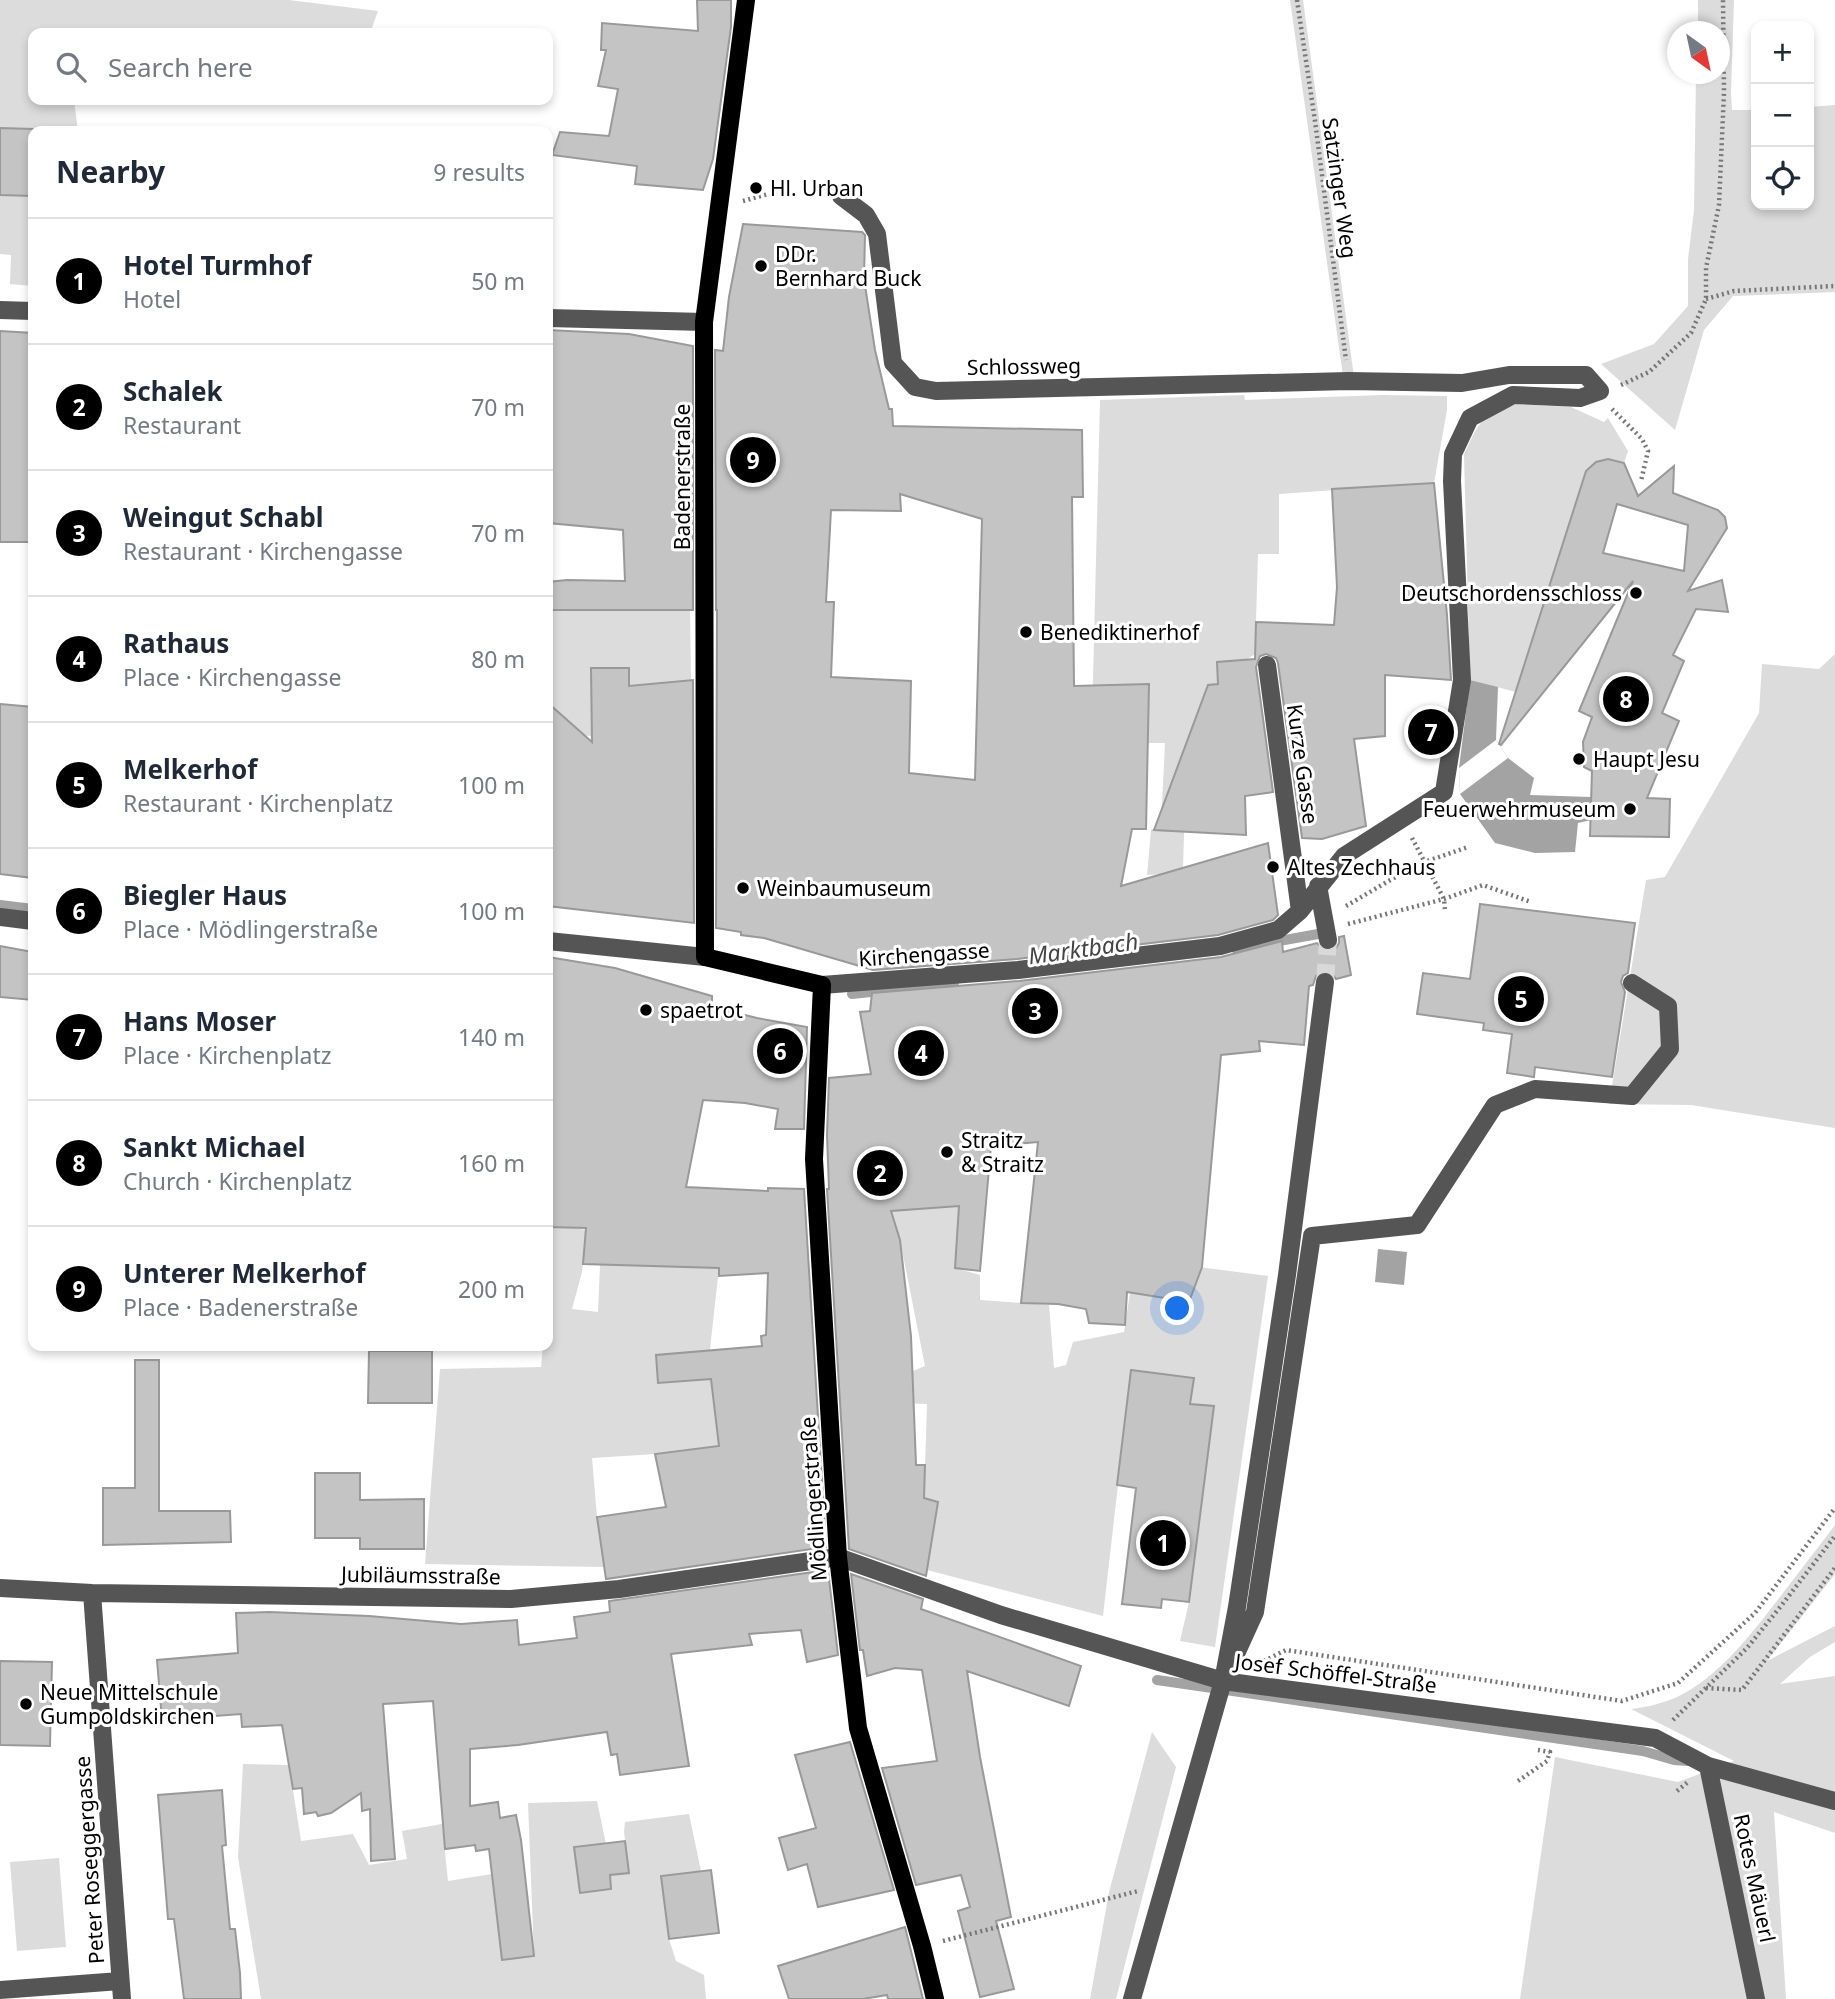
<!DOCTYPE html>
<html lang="en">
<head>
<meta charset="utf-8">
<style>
	body { margin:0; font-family:"Noto Sans",sans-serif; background:#f2f2f3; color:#1f2937 }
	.controls { position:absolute; right:21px; top:21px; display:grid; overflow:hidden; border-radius:14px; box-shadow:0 4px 10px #0003 }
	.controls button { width:63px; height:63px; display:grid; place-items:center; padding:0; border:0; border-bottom:2px solid #e0e1e3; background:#fff; color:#1f2937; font:35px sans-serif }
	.compass { position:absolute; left:1667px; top:21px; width:63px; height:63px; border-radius:50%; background:#fff; box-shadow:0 4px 10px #0003; rotate:147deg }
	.you { position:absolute; left:1178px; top:1309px; width:24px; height:24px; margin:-18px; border:5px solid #fff; border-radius:50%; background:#1a73e8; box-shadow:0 0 0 10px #1a73e833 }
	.badge { display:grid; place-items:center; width:46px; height:46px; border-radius:50%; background:#000; color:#fff; font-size:23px; font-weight:700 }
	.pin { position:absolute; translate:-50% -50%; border:4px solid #fff; box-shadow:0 2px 7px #0006 }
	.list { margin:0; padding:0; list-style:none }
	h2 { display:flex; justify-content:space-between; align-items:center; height:91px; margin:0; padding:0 28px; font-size:30px }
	h2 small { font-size:23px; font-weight:400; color:#747a83 }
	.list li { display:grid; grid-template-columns:46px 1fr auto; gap:21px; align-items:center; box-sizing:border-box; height:126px; padding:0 28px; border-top:2px solid #e0e1e3 }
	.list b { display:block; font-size:26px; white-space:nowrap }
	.list p { margin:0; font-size:23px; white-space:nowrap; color:#747a83 }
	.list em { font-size:23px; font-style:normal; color:#747a83 }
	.icon { flex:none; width:38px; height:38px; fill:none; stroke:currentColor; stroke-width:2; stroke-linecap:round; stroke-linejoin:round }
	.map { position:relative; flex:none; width:1835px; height:1999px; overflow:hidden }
	.search { position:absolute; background:#fff; box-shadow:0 4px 10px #0003; left:28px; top:28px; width:525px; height:77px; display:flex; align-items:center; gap:18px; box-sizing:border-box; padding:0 24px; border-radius:14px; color:#747a83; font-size:26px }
	.panel { position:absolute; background:#fff; box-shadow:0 4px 10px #0003; left:28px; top:126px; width:525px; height:1225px; border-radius:14px }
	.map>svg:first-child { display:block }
	.green { fill:#dcdcdc }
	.water { fill:#a3a3a3 }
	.pier { fill:#fff }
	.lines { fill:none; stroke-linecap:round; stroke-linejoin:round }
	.stream { stroke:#a3a3a3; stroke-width:10 }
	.building { fill:#c4c4c4; stroke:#999; stroke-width:2; fill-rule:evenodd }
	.minor-tunnel { stroke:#d9d9d9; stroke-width:18; stroke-dasharray:18 9; stroke-linecap:butt }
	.path { stroke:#777; stroke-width:4.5; stroke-dasharray:2 3.5; stroke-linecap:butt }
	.minor { stroke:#555; stroke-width:18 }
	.major { stroke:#000; stroke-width:18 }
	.poi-dot { fill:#000; stroke:#fff; stroke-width:2.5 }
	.labels { text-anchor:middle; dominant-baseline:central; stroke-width:6; stroke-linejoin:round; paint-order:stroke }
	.poi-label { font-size:21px; fill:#000; stroke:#fff; text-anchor:start }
	.street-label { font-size:21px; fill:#000; stroke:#fff }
	.water-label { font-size:23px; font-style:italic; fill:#444; stroke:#fff }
</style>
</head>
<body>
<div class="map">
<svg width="1835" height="1999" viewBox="0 0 1835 1999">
	<rect width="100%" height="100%" fill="#fff"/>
	<path class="green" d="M 0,0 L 289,0 L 378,11 L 370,33 L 33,33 L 33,100 L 74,100 L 78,131 L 33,131 L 33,286 L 10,284 L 11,255 L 0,254 Z
		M 1290,0 L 1303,0 L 1354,377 L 1343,376 Z
		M 1698,0 L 1734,0 L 1731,92 L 1732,110 L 1756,110 L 1756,205 L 1809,205 L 1809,107 L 1835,105 L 1835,292 L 1733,296 L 1704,330 L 1675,430 L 1601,364 L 1654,344 L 1688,306 L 1688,259 L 1694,210 L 1696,74 L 1720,74 L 1720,32 L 1698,31 Z
		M 1244,395 L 1245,400 L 1383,395 L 1447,396 L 1447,410 L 1434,483 L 1279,494 L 1279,554 L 1258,554 L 1255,654 L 1246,660 L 1217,662 L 1218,684 L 1208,686 L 1202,701 L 1219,739 L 1187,741 L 1183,868 L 1164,874 L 1147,875 L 1151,830 L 1161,824 L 1165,743 L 1148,743 L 1088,879 L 1100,400 Z
		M 1517,404 L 1571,407 L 1604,422 L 1608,418 L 1628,451 L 1624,463 C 1606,458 1600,457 1586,471 L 1516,692 L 1470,680 L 1464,455 C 1480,419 1480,418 1517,404 Z
		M 548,610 L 690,610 L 691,680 L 658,683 L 629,790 L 629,668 L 591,668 L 592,736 L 560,734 L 559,714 L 548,703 Z
		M 1835,654 L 1835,1128 L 1691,1105 L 1609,1104 L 1646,880 L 1665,877 L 1759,713 L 1762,664 L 1819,669 Z
		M 586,993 L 573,1228 L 586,1230 L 582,1272 L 572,1309 L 598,1312 L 600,1265 L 719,1268 L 710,1349 L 711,1378 L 719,1446 L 656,1454 L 592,1458 L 597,1517 L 604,1567 L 425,1564 L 440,1369 L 541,1367 L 543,1346 L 548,1346 L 548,1260 L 550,1227 Z
		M 959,1195 L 955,1268 L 980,1275 L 980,1300 L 1049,1305 L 1054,1368 L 1066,1365 L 1073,1342 L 1124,1332 L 1130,1293 L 1188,1301 L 1199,1267 L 1268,1276 L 1215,1647 L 1180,1641 L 1189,1602 L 1214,1407 L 1190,1404 L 1194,1379 L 1131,1371 L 1103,1616 L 927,1570 L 938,1502 L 924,1498 L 927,1404 L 897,1403 L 896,1378 L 925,1366 L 900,1240 L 891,1211 L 928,1208 Z
		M 1835,1525 L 1835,1574 L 1767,1661 L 1835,1626 L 1835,1642 L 1810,1657 L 1780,1684 L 1835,1676 L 1835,1833 L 1774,1812 L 1786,1999 L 1520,1999 L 1555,1757 L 1678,1782 L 1734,1761 L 1631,1709 C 1647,1707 1661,1704 1677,1697 C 1719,1677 1752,1633 1780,1597 C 1798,1573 1817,1549 1835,1525 Z
		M 1152,1732 L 1176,1767 L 1116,1999 L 1090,1999 L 1109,1892 Z
		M 243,1764 L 289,1765 L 301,1841 L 353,1834 L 369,1865 L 407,1859 L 402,1831 L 442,1824 L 448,1881 L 492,1874 L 502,1960 L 534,1956 L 528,1803 L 597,1801 L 606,1844 L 581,1893 L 611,1889 L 610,1875 L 629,1873 L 624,1832 L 625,1822 L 689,1814 L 701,1871 L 661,1877 L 669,1939 L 676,1961 L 704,1975 L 706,1999 L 261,1999 L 238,1857 Z
		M 59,1858 L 66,1947 L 17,1951 L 10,1862 Z"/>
	<path class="water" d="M 1470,680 L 1498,687 L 1496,740 L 1508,758 L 1534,778 L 1530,795 L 1591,797 L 1591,820 L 1578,823 L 1575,852 L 1535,853 L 1495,843 L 1460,794 L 1459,768 Z
		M 1378,1249 L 1407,1252 L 1404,1285 L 1375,1282 Z"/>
	<path class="pier" d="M 1496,740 L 1508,758 L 1460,794 L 1459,768 Z"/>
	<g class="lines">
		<path class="stream" d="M 0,905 L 33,909
			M 1236,949 L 1318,934
			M 852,994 L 954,983
			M 1157,1680 L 1643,1751 L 1674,1760 L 1688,1761"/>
	</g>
	<path class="building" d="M 697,0 L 731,0 L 731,27 L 713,159 L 703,190 L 635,184 L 637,166 L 552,155 L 560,132 L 609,136 L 618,89 L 598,86 L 606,50 L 601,50 L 602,23 L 698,31 Z
		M 0,128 L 33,129 L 33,196 L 0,195 Z
		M 743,224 L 862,232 L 865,235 L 864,279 L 875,350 L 889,409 L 892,409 L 893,426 L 1082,430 L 1083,497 L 1072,497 L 1074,686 L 1149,684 L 1146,829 L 1132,829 L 1121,886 L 1268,843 L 1278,915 L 1273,920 L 1218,935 L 1017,959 L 873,970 L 764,938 L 741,935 L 741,932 L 716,928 L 717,610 L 716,610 L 715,350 L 723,351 L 729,297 ZM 900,494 L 982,519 L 975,780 L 909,773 L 911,681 L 831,677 L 834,602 L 826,602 L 831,510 L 901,511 Z
		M 548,330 L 629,334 L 693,346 L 693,610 L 548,610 L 548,582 L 567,580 L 625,581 L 623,530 L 548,523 Z
		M 0,331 L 33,333 L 33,501 L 31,542 L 0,542 Z
		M 1608,459 L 1624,463 L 1638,496 L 1674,466 L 1673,493 L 1718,510 L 1725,517 L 1727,528 L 1688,591 L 1722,580 L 1728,612 L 1696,609 L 1673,655 L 1684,661 L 1662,713 L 1679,721 L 1647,798 L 1670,799 L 1669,837 L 1590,836 L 1592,771 L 1584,767 L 1583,742 L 1592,717 L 1579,711 L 1633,581 L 1501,745 L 1499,744 L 1586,471 L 1596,462 ZM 1617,504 L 1688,525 L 1684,571 L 1603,553 Z
		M 1434,483 L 1447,615 L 1451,680 L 1385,675 L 1385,736 L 1354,739 L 1366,826 L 1322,839 L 1302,838 L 1278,663 L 1276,658 L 1266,654 L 1260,656 L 1256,667 L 1273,792 L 1245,796 L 1246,835 L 1154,830 L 1208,685 L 1218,684 L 1217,662 L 1255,659 L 1256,622 L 1334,625 L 1337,587 L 1332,489 Z
		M 591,668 L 629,668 L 629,686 L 693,680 L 694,923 L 548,906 L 548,703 L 592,742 Z
		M 0,704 L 33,707 L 33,878 L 0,874 Z
		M 1480,904 L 1635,923 L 1628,973 L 1623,976 L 1621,982 L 1625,992 L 1612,1077 L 1535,1067 L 1534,1077 L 1507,1073 L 1512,1034 L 1483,1030 L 1484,1023 L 1417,1014 L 1423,973 L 1470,979 Z
		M 1344,936 L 1351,975 L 1336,979 L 1332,973 L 1326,971 L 1320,972 L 1316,976 L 1313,985 L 1309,986 L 1304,1045 L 1259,1041 L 1260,1051 L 1221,1055 L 1202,1267 L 1189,1302 L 1127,1292 L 1125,1325 L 1089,1323 L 1086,1309 L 1058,1304 L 1021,1303 L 1038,1142 L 991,1146 L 980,1271 L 955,1268 L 959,1206 L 891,1211 L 900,1240 L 911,1336 L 916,1465 L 925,1465 L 924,1498 L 938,1502 L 926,1576 L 849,1549 L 827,1189 L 829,1189 L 827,1135 L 829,1078 L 871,1074 L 860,1012 L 870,1011 L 872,993 L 1019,981 L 1221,957 L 1282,941 L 1283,952 L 1317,943 L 1324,950 L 1329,951 L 1336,948 L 1339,943 L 1339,937 Z
		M 0,946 L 33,952 L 33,1000 L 0,997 Z
		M 548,957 L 615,968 L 712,996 L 712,1007 L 757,1018 L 807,1027 L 804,1129 L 775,1129 L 778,1109 L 745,1103 L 703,1100 L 686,1187 L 768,1191 L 768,1188 L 804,1189 L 826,1547 L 606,1579 L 597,1517 L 666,1507 L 655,1454 L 719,1446 L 711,1379 L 658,1383 L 656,1355 L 762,1346 L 761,1336 L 766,1335 L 768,1273 L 719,1276 L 719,1268 L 583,1264 L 586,1228 L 548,1227 Z
		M 369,1351 L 432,1351 L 432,1403 L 368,1403 Z
		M 135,1360 L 159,1360 L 159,1511 L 230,1511 L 231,1542 L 103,1545 L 103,1488 L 135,1488 Z
		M 1131,1370 L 1194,1378 L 1190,1404 L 1214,1406 L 1189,1602 L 1162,1599 L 1161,1608 L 1122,1604 L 1136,1488 L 1117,1485 Z
		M 315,1473 L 360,1473 L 360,1500 L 424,1499 L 424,1549 L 360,1549 L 360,1538 L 315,1538 Z
		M 828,1570 L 838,1655 L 807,1662 L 801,1630 L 749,1634 L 752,1645 L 671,1654 L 689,1766 L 620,1775 L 617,1754 L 611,1755 L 607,1732 L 518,1745 L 470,1749 L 470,1806 L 498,1802 L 500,1818 L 516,1815 L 521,1840 L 534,1956 L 502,1960 L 489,1849 L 476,1851 L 475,1845 L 445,1849 L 433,1701 L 383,1704 L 395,1859 L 371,1861 L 370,1809 L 362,1811 L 361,1793 L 331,1813 L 318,1816 L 316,1812 L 304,1814 L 302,1788 L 293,1789 L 282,1725 L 242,1727 L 241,1714 L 162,1720 L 157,1660 L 238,1653 L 236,1613 L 269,1612 L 369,1616 L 461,1624 L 517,1620 L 519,1645 L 577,1638 L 574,1617 L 610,1612 L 609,1601 Z
		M 851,1574 L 923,1599 L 921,1609 L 1081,1666 L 1069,1706 L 967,1671 L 980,1757 L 1011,1917 L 996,1921 L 1014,1989 L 980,1997 L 958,1911 L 970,1907 L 961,1875 L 916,1885 L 882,1768 L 937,1761 L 922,1670 L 895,1668 L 867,1676 L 863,1650 L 860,1650 Z
		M 0,1661 L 52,1662 L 50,1746 L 0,1745 Z
		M 850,1742 L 894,1890 L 818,1907 L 807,1864 L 788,1870 L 779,1838 L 816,1828 L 795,1755 Z
		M 222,1790 L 226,1845 L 222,1846 L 230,1929 L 235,1929 L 240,1973 L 241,1999 L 184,1999 L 174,1919 L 168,1919 L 158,1795 Z
		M 625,1841 L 629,1873 L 610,1875 L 611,1889 L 580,1893 L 574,1847 Z
		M 711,1870 L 719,1933 L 669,1939 L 661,1876 Z
		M 905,1927 L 923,1999 L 888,1999 L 887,1995 L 863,1999 L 789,1999 L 778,1966 Z"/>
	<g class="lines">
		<path class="minor-tunnel" d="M 1325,982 L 1328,940"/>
		<path class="path" d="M 1297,0 L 1315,121 L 1346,360
			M 743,201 L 786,189
			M 1706,299 L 1734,291 L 1835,286
			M 1621,385 L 1649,372 L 1691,333 L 1706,299 L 1706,268 L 1719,205 L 1724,92 L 1723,0
			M 1612,409 L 1642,439 L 1648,451 L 1641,481
			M 1412,838 L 1444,899 L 1445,910
			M 1346,906 L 1416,865 L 1468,847
			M 1348,924 L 1444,899 L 1483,885 L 1531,902
			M 1264,1661 L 1286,1650 L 1622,1701 L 1678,1683 L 1755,1613 L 1835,1508
			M 1706,1688 L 1742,1690 L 1835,1568
			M 1673,1720 L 1747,1648 L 1781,1606 L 1835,1536
			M 1518,1781 L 1547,1761 L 1550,1752 L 1538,1750
			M 1677,1791 L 1688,1782
			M 943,1941 L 1138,1891"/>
		<path class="minor" d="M 0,310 L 33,311
			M 548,318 L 704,322
			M 1267,665 L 1300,911
			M 1318,886 L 1328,940
			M 0,917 L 33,921
			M 548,941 L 705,957
			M 822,985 L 1018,970 L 1220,946 L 1278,930 L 1300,911 L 1344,856 L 1444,792 L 1462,680 L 1452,481 L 1453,454 L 1470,418 L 1513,395 L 1580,398 L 1600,391 L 1586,375 L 1509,375 L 1462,383 L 1349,381 L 936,391 L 915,387 L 893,363 L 877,234 L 866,215 L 841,196
			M 0,1588 L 92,1593 L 511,1599 L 619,1589 L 838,1557 L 1001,1615 L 1223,1681 L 1655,1738 L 1708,1766 L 1835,1801
			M 92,1593 L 122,1999
			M 1235,1656 L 1255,1612 L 1312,1236 L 1417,1225 L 1495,1105 L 1535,1089 L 1632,1096 L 1670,1049 L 1668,1006 L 1632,983
			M 1708,1766 L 1756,1999
			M 0,1990 L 120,1981
			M 1132,1999 L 1223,1681 L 1237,1607 L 1287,1275 L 1325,982"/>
		<path class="major" d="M 746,0 L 704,322 L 705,957 L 822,985 L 814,1159 L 838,1557 L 858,1728 L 922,1946 L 935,1999"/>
	</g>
	<g class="poi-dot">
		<circle cx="756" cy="188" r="7"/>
		<circle cx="761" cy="266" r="7"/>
		<circle cx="1636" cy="593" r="7"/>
		<circle cx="1026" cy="632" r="7"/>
		<circle cx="1579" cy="759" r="7"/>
		<circle cx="1630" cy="809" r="7"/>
		<circle cx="1273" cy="867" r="7"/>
		<circle cx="743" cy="888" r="7"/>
		<circle cx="646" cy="1010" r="7"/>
		<circle cx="947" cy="1152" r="7"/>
		<circle cx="26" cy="1704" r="7"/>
	</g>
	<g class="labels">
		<g class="poi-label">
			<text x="770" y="188">Hl. Urban</text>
			<text x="775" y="254">DDr.<tspan x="775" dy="24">Bernhard Buck</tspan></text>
			<text x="1622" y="593" text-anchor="end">Deutschordensschloss</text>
			<text x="1040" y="632">Benediktinerhof</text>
			<text x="1593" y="759">Haupt Jesu</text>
			<text x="1616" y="809" text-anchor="end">Feuerwehrmuseum</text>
			<text x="1287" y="867">Altes Zechhaus</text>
			<text x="757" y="888">Weinbaumuseum</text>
			<text x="660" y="1010">spaetrot</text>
			<text x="961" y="1140">Straitz<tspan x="961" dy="24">&amp; Straitz</tspan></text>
			<text x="40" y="1692">Neue Mittelschule<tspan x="40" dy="24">Gumpoldskirchen</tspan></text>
		</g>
		<g class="street-label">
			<text transform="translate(1340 188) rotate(82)">Satzinger Weg</text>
			<text transform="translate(1024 366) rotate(-1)">Schlossweg</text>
			<text transform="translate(682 477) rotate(-90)">Badenerstraße</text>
			<text transform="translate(1303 764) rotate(82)">Kurze Gasse</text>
			<text transform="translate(924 954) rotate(-4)">Kirchengasse</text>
			<text transform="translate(813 1499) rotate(-94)">Mödlingerstraße</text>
			<text transform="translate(421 1575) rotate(1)">Jubiläumsstraße</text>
			<text transform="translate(1336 1673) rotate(7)">Josef Schöffel-Straße</text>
			<text transform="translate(89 1860) rotate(-94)">Peter Roseggergasse</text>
			<text transform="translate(1755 1878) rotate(78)">Rotes Mäuerl</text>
		</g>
		<g class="water-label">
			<text transform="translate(1083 948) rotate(-8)">Marktbach</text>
		</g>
	</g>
</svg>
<div class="controls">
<button>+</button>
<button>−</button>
<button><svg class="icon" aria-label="locate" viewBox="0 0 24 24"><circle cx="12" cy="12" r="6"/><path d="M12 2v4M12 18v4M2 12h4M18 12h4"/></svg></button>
</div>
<svg class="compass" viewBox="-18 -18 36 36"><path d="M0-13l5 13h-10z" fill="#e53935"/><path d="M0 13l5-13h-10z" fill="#747a83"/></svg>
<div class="you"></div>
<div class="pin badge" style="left:1163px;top:1543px">1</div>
<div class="pin badge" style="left:880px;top:1173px">2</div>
<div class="pin badge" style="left:1035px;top:1011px">3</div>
<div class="pin badge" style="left:921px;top:1053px">4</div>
<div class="pin badge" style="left:1521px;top:999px">5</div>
<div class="pin badge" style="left:780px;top:1051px">6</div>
<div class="pin badge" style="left:1431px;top:732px">7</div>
<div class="pin badge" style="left:1626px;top:699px">8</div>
<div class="pin badge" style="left:753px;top:460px">9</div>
<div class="search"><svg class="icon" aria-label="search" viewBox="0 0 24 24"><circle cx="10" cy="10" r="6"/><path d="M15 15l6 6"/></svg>Search here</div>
<section class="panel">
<h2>Nearby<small>9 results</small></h2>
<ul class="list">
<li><span class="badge">1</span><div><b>Hotel Turmhof</b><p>Hotel</p></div><em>50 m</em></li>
<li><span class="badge">2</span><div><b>Schalek</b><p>Restaurant</p></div><em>70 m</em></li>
<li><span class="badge">3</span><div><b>Weingut Schabl</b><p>Restaurant · Kirchengasse</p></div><em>70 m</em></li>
<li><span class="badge">4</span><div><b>Rathaus</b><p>Place · Kirchengasse</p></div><em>80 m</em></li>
<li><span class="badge">5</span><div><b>Melkerhof</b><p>Restaurant · Kirchenplatz</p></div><em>100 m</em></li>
<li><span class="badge">6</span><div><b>Biegler Haus</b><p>Place · Mödlingerstraße</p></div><em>100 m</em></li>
<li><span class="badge">7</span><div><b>Hans Moser</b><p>Place · Kirchenplatz</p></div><em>140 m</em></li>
<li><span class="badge">8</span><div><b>Sankt Michael</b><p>Church · Kirchenplatz</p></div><em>160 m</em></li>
<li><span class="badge">9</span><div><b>Unterer Melkerhof</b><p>Place · Badenerstraße</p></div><em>200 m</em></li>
</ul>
</section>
</div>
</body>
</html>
